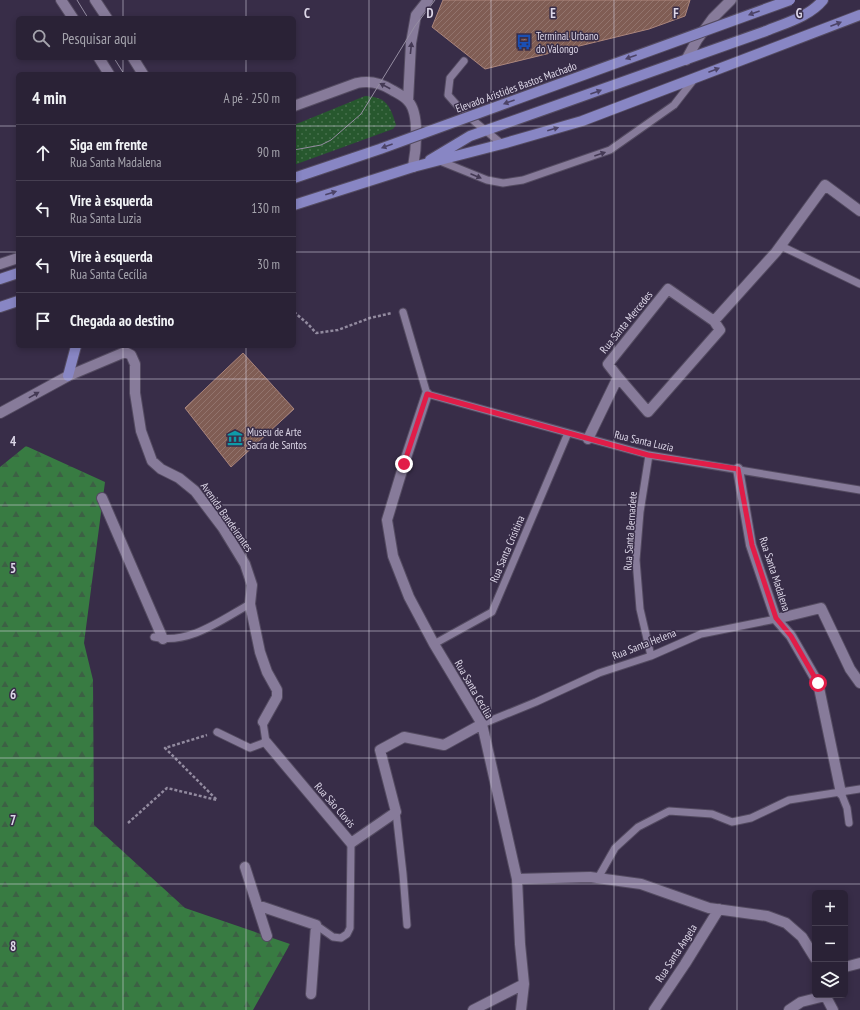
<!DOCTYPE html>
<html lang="pt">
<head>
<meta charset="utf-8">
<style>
	body { margin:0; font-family:"PT Sans Narrow",sans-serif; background:#322a3e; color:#f1f3f6 }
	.controls { position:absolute; right:12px; bottom:12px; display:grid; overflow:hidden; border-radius:6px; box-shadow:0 2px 6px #0003 }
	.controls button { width:36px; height:36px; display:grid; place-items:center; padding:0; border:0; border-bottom:1px solid #463f51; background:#2a2236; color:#f1f3f6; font:20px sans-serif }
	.stop { position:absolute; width:12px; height:12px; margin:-9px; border:3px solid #e11d48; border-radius:50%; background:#fff }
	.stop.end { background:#e11d48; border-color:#fff; box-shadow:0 1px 4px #0008 }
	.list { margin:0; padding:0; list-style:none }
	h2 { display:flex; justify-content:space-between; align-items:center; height:52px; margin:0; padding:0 16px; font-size:17px }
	h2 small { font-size:13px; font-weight:400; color:#a5a4ad }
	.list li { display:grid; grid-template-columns:26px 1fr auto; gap:12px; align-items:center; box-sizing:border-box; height:56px; padding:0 16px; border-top:1px solid #463f51 }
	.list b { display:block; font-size:15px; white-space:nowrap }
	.list p { margin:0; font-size:13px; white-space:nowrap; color:#a5a4ad }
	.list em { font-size:13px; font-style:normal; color:#a5a4ad }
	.icon { flex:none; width:22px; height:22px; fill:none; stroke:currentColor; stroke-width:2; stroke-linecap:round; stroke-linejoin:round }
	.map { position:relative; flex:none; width:860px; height:1010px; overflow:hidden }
	.search { position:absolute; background:#2a2236; box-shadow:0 2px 6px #0003; left:16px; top:16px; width:280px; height:44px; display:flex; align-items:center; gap:10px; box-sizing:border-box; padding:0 14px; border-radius:6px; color:#a5a4ad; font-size:15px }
	.panel { position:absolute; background:#2a2236; box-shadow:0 2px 6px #0003; left:16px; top:72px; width:280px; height:276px; border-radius:6px }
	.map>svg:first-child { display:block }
	.grass { fill:url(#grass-dots) }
	.forest { fill:url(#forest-firs) }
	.building { fill:url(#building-hatch); stroke:#ab857c }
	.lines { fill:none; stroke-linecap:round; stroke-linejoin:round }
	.service-casing { stroke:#544b61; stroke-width:9 }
	.minor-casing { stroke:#544b61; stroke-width:12 }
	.tertiary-casing { stroke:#544b61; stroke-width:12 }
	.primary-casing { stroke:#544b61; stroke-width:12 }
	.path { stroke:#928a9f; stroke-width:2.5; stroke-dasharray:3 2; stroke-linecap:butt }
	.service { stroke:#877b9a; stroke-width:7 }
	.minor { stroke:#877b9a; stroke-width:10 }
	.tertiary { stroke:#877b9a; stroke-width:10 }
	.primary { stroke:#8886c4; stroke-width:10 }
	.tram { stroke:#958da2; stroke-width:1 }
	.primary-bridge-casing { stroke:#544b61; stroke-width:12; stroke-linecap:butt }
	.primary-bridge { stroke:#8886c4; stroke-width:10 }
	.oneway { fill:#4c4367 }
	.oneway2 { fill:#443954 }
	.route { stroke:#e11d48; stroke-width:5 }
	.grid { fill:none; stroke:#ddd7e8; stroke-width:1; stroke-opacity:0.55 }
	.labels { text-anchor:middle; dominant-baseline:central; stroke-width:3; stroke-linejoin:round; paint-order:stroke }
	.poi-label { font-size:11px; fill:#ddd7e8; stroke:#382d48; text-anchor:start }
	.street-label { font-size:11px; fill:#ddd7e8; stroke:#382d48 }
	.grid-label { font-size:13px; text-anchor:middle; font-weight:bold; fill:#ddd7e8; stroke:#382d48; stroke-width:3; stroke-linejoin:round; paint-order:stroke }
</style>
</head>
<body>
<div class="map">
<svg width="860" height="1010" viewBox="0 0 860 1010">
	<defs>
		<pattern id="grass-dots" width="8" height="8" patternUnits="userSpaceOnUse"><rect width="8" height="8" fill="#27582e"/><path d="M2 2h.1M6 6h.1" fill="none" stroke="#466f4c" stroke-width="1.8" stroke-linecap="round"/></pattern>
		<pattern id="forest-firs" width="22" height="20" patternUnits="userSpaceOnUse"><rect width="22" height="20" fill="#387b42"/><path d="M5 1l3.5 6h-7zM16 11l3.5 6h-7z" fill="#3c6044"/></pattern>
		<pattern id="building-hatch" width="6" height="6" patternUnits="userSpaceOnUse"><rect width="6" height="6" fill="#805d54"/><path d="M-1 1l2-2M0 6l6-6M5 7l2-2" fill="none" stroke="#92746d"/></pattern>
	</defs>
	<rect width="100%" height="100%" fill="#382d48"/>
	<path class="grass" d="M 365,96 C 387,97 390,106 396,125 L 393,129 L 294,165 L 294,125 Z"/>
	<path class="forest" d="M 26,446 L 105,482 L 84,643 L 93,680 L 94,825 L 185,908 L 290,944 L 253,1010 L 0,1010 L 0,467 Z"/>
	<path class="building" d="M 443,0 L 690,0 L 685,16 L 649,29 L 485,69 L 432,27 Z
		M 243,353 L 294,409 L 231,467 L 185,408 Z"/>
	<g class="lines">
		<defs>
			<path id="service" d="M 464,61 L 450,78 L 448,95 L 463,112 L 502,144
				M 440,161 L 487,180 L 503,183 L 523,180 L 610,150 L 674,105 L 695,78
				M 781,246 L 860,284
				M 403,312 L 427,394 L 649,455 L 860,490
				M 649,455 L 640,512 L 636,560 L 640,609 L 651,656
				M 154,637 C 189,645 221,620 250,604
				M 434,644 L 492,612 L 568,433
				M 482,724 L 536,702 L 599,673 L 651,656 L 701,634 L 776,619
				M 217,732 L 250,748 L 266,742 L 263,722
				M 841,793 L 847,808 L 849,823
				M 396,812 L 403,874 L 407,925
				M 598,878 L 615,848 L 638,827 L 669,811 L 712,814 L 732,822 L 751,818 L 789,800 L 860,789
				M 316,925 L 333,937 L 341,938 L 347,934 L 350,928 L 351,843"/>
			<path id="minor" d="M 61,0 L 73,18
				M 95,0 L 107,18
				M 99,58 L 109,74
				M 133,58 L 143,74
				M 408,101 L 411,43 L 416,15 L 428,0
				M 294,106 L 357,83 C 370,80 381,83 392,90 C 397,93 404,96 408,101 C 420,113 416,151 413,167
				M 0,264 L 18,258
				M 618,377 L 648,412 L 720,330 L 714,321
				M 427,394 L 404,464 L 387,520 L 393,556 L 409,597 L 434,644 L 482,724 L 517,879 L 520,944 L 524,984 L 521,1010
				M 0,413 L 68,376 L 125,352 L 131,355 L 135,364 L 135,393 L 141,431 L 152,461 L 161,469 L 179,478 L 195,491 L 223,528 L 245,564 L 252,585 L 250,604 L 260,652 L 267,672 L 277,690 L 277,697 L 263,722
				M 588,439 L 618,377 L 608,364 L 668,289 L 714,321 L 776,252 L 825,185 L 860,211
				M 738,469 L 751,545 L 776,619 L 791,636 L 818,683 L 841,793
				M 102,498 L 163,639
				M 776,619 L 821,608 L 850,669 L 860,683
				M 266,742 L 351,843 L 396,812 L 380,750 L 404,737 L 444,745 L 482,724
				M 245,867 L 267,936
				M 517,879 L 590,877 L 641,884 L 709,908 L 767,916 L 786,923 L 802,937 L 815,958
				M 257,905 L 316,925 L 311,994
				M 845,967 L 860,963
				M 825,995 L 833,1010
				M 473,1010 L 524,984
				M 654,1010 L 685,964 L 719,909
				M 789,1010 L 801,1002 L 825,996"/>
			<path id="tertiary" d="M 686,60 L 697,40 L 713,18 L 731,0"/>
			<path id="primary" d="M 430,160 L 470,136 L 766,31 C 785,23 809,17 823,0
				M 294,205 L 413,167 L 502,144 L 582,121 L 860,15
				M 0,279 L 18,273
				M 0,307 L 18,301
				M 68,376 L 76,346"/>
		</defs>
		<use href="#service" class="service-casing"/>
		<use href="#minor" class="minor-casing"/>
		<use href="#tertiary" class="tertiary-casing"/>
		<use href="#primary" class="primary-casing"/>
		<path class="path" d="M 294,312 L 308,324 L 316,333 L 338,330 L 370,318 L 392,313
			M 128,823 L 167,788 L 217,800 L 165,748 L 207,735"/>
		<use href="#service" class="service"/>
		<use href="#minor" class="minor"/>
		<use href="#tertiary" class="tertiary"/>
		<use href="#primary" class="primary"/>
		<path class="tram" d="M 77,0 L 88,18
			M 114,58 L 124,74
			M 294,150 L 321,145 L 331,140 L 361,114 L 415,26 L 435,0"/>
		<defs>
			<path id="primary-bridge" d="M 294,178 L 380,149 L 790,0"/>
		</defs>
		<use href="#primary-bridge" class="primary-bridge-casing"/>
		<use href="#primary-bridge" class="primary-bridge"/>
	</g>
	<defs><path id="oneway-solid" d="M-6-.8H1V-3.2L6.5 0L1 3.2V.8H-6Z"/></defs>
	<g class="oneway">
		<use href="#oneway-solid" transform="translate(754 13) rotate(160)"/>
		<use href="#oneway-solid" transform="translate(836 24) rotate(-21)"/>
		<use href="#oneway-solid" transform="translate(631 57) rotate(160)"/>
		<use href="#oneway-solid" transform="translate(714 70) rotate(-21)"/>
		<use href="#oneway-solid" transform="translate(596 92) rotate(-20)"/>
		<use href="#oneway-solid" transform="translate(509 102) rotate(160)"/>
		<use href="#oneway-solid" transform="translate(553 129) rotate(-16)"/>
		<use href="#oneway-solid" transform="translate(387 146) rotate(160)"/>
		<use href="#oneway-solid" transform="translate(331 193) rotate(-17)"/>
	</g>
	<g class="oneway2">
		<use href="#oneway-solid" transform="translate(411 48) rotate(-84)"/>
		<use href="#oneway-solid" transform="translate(385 86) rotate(-152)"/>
		<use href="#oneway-solid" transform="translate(600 154) rotate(-19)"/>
		<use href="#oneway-solid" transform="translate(476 176) rotate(23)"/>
		<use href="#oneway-solid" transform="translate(34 395) rotate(-29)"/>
	</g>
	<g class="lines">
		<path class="route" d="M 404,464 L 427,394 L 648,455 L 738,469 L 752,545 L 776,618 L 791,636 L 818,683"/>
	</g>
	<path class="grid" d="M 123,0 L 123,18M 246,0 L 246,18M 369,0 L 369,1010M 491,0 L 491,1010M 614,0 L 614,1010M 737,0 L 737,1010M 123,58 L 123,74M 246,58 L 246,74M 0,126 L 18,126M 294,126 L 860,126M 0,252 L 18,252M 294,252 L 860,252M 123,346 L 123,1010M 246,346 L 246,1010M 0,379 L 860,379M 0,505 L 860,505M 0,631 L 860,631M 0,758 L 860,758M 0,884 L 860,884"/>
	<defs>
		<symbol id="bus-bare" viewBox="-9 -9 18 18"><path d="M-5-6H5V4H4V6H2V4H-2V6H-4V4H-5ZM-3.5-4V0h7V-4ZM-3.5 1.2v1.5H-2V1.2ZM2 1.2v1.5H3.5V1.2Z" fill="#1a4fb4" stroke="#382d48" stroke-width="2.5" paint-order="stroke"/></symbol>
		<symbol id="museum-bare" viewBox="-9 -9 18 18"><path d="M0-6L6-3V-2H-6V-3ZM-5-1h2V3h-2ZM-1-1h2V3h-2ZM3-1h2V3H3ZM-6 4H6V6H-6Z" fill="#0f9aa8" stroke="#382d48" stroke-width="2.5" paint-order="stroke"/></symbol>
	</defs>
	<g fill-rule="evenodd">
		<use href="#bus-bare" x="513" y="31" width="22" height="22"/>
		<use href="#museum-bare" x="224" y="427" width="22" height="22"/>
	</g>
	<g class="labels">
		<g class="poi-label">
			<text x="536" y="36">Terminal Urbano<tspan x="536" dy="13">do Valongo</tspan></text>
			<text x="247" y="432">Museu de Arte<tspan x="247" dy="13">Sacra de Santos</tspan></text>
		</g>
		<g class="street-label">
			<text transform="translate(516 87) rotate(-20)">Elevado Aristides Bastos Machado</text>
			<text transform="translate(626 322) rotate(-51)">Rua Santa Mercedes</text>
			<text transform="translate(644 441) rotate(13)">Rua Santa Luzia</text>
			<text transform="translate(227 517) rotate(55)">Avenida Bandeirantes</text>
			<text transform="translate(630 531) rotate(-86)">Rua Santa Bernadete</text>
			<text transform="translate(507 549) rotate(-67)">Rua Santa Crisitina</text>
			<text transform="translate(775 574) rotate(72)">Rua Santa Madalena</text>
			<text transform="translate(644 644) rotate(-21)">Rua Santa Helena</text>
			<text transform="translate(474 689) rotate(60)">Rua Santa Cecília</text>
			<text transform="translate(335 805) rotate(49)">Rua São Clovis</text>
			<text transform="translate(676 953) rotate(-57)">Rua Santa Angela</text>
		</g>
	</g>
	<g class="grid-label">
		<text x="307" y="18">C</text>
		<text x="430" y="18">D</text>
		<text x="553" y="18">E</text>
		<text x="676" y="18">F</text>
		<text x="799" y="18">G</text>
		<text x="13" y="446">4</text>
		<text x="13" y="573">5</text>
		<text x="13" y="699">6</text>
		<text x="13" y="825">7</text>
		<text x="13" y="951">8</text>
	</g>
</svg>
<div class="controls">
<button>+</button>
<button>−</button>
<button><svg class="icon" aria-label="layers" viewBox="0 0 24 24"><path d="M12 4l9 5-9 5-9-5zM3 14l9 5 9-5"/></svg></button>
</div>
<div class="stop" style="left:818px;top:683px"></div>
<div class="stop end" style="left:404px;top:464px"></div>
<div class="search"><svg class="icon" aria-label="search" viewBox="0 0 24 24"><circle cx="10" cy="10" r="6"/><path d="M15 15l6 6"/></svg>Pesquisar aqui</div>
<section class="panel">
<h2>4 min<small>A pé · 250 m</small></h2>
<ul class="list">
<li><svg class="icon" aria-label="ahead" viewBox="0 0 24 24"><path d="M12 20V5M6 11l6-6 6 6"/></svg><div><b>Siga em frente</b><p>Rua Santa Madalena</p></div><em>90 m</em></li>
<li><svg class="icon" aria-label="left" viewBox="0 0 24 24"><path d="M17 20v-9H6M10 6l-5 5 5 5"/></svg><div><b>Vire à esquerda</b><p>Rua Santa Luzia</p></div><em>130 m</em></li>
<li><svg class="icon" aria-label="left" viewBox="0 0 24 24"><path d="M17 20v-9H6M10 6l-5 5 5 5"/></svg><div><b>Vire à esquerda</b><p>Rua Santa Cecília</p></div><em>30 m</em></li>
<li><svg class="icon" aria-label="arrive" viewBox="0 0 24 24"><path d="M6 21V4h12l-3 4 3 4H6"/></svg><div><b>Chegada ao destino</b></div></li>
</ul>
</section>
</div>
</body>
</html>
